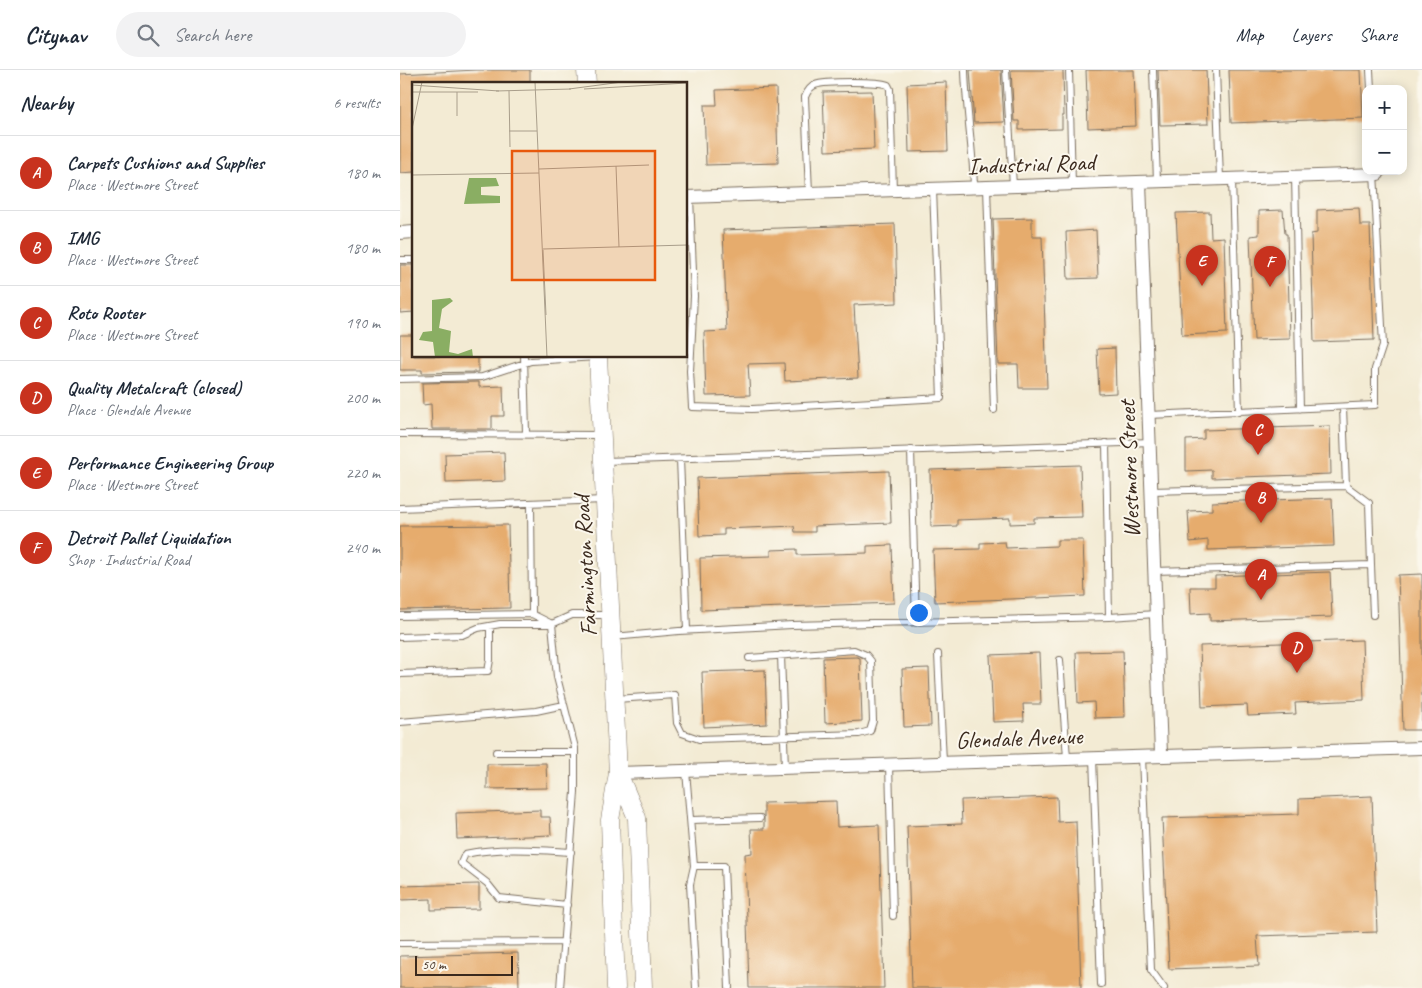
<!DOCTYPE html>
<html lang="en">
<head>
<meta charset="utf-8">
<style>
	body { margin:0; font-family:Caveat,sans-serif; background:#f2f2f3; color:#1f2937 }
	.controls { position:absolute; right:15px; top:15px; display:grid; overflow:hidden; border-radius:10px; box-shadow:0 2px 12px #0003 }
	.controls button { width:45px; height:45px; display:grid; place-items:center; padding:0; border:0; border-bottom:1px solid #e0e1e3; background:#fff; color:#1f2937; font:25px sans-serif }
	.scale { position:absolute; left:15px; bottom:12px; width:98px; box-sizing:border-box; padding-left:5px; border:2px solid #3b2a1e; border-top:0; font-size:14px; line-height:18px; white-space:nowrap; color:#3b2a1e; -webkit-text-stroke:4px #fbf7ec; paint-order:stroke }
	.you { position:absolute; left:518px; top:542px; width:18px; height:18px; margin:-12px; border:4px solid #fff; border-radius:50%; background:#1a73e8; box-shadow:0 0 0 8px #1a73e833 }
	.badge { display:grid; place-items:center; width:32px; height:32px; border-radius:50%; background:#c8321e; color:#fff; font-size:16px; font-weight:700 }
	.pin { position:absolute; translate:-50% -41px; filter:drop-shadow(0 1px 2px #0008) }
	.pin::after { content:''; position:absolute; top:26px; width:18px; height:15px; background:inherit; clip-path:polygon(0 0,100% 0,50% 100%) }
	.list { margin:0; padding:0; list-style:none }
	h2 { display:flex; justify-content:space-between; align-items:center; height:65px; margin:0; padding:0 20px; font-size:21px }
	h2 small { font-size:16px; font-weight:400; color:#747a83 }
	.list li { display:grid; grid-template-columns:32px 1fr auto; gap:15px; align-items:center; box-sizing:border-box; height:75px; padding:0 20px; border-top:1px solid #e0e1e3 }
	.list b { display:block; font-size:19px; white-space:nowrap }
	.list p { margin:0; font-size:16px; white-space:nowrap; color:#747a83 }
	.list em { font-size:16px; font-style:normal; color:#747a83 }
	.icon { flex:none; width:28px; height:28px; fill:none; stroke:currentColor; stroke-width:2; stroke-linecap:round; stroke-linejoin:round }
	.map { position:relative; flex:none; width:1022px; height:918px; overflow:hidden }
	header { display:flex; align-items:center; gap:30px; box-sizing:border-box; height:70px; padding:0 25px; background:#fff; border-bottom:1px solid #e0e1e3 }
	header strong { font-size:24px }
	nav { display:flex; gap:28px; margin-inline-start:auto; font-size:18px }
	.search { width:350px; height:45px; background:#f2f2f3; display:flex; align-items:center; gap:12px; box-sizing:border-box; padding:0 18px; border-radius:28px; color:#747a83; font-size:19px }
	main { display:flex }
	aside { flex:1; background:#fff }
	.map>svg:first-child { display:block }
	.building { fill:#e6ac6d }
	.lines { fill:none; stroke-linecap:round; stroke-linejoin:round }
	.lane-casing { stroke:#7b6e5e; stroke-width:8 }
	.street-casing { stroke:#7b6e5e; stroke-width:14 }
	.secondary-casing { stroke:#7b6e5e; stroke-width:19 }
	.lane { stroke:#fff; stroke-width:6 }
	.street { stroke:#fff; stroke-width:12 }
	.secondary { stroke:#fff; stroke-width:18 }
	.labels { text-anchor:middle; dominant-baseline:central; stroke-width:4; stroke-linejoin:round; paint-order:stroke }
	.street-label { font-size:24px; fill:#3b2a1e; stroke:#fbf7ec }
	.inset-road { fill:none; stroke:#a99e8b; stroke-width:1 }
	.view { fill:#e8590c; fill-opacity:0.15; stroke:#e8590c; stroke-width:2.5 }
	.inset-edge { fill:none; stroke:#3b2a1e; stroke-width:2.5 }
</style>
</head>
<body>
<header>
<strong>Citynav</strong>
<div class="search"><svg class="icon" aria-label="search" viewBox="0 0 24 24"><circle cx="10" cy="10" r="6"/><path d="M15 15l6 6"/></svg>Search here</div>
<nav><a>Map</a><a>Layers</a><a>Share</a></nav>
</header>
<main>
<aside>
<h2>Nearby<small>6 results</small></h2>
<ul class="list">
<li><span class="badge">A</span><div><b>Carpets Cushions and Supplies</b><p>Place · Westmore Street</p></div><em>180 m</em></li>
<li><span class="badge">B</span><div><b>IMG</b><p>Place · Westmore Street</p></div><em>180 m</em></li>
<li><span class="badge">C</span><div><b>Roto Rooter</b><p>Place · Westmore Street</p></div><em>190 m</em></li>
<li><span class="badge">D</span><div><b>Quality Metalcraft (closed)</b><p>Place · Glendale Avenue</p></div><em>200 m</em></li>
<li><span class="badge">E</span><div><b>Performance Engineering Group</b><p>Place · Westmore Street</p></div><em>220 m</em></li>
<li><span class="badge">F</span><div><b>Detroit Pallet Liquidation</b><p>Shop · Industrial Road</p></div><em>240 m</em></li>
</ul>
</aside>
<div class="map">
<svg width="1022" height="918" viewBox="0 0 1022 918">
	<rect width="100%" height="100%" fill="#fbf7ec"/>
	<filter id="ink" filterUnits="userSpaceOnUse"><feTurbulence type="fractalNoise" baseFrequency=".02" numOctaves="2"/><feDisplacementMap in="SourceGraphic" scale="10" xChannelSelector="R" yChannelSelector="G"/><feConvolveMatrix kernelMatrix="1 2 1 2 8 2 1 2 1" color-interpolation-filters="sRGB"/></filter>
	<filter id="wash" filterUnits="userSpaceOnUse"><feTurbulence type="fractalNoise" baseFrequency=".0096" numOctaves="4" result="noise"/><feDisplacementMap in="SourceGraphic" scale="20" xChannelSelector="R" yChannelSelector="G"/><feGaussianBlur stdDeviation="1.12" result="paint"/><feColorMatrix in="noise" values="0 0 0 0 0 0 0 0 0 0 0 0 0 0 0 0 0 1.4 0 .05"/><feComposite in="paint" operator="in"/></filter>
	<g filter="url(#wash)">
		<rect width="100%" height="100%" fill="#f3ebd4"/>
		<g id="blocks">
			<path class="building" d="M 76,0 L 130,0 L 130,14 L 14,14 L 14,102 L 0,103 L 0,4 Z
				M 570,0 L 601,0 L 604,52 L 574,53 Z
				M 611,0 L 663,0 L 664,45 L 662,45 L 662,59 L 619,60 L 619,51 L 614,51 Z
				M 686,0 L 734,0 L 736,56 L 688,58 Z
				M 758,0 L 806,0 L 808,54 L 760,55 Z
				M 829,0 L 961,0 L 963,48 L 831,53 Z
				M 546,12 L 548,81 L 509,82 L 507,14 Z
				M 376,18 L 378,93 L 306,95 L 304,35 L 317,35 L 316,20 Z
				M 472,21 L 474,79 L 425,81 L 423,22 Z
				M 959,138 L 960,155 L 970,155 L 974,270 L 914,272 L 911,164 L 917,163 L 917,140 Z
				M 883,140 L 885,164 L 887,164 L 890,269 L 854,270 L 850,166 L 859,165 L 859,141 Z
				M 810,142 L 811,168 L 824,167 L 827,263 L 782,265 L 776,143 Z
				M 632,148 L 632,167 L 642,167 L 647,318 L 619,318 L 618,294 L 598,294 L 593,149 Z
				M 495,154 L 497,233 L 454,235 L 458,308 L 385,311 L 384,293 L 348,294 L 350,325 L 306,326 L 304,262 L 327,261 L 323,160 Z
				M 696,160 L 698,208 L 668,209 L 666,162 Z
				M 0,195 L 14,195 L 14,242 L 0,243 Z
				M 0,265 L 14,265 L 14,286 L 78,286 L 78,302 L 22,303 L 22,300 L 0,300 Z
				M 715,278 L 716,323 L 699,324 L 697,279 Z
				M 79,312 L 79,317 L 103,316 L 104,346 L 92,346 L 92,359 L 32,359 L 31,334 L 23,335 L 22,313 Z
				M 930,356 L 931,404 L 812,408 L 812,400 L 786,401 L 786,370 L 804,369 L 804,360 Z
				M 104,382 L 105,411 L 46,413 L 45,384 Z
				M 680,395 L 682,447 L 634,448 L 634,453 L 610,454 L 610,448 L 557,450 L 557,456 L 531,457 L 530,400 Z
				M 489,401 L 491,453 L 415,456 L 415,462 L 395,462 L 394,456 L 324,459 L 324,465 L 299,466 L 297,408 Z
				M 932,428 L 934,476 L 808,480 L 808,470 L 790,472 L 788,441 L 812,440 L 812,432 Z
				M 108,455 L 110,538 L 0,540 L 0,456 Z
				M 657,470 L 683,470 L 685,526 L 535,532 L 533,480 L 580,479 L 580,473 L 605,472 L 606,478 L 657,476 Z
				M 492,475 L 494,533 L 301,540 L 300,488 L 371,486 L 371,480 L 397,479 L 397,485 L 467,483 L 467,476 Z
				M 930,502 L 932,547 L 810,551 L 810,543 L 791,544 L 790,517 L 815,517 L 815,506 Z
				M 1022,504 L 1022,660 L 1003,660 L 998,505 Z
				M 962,570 L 964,630 L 895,633 L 896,644 L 848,646 L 847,635 L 802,637 L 800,576 Z
				M 723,581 L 725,647 L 695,648 L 694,632 L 678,633 L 676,582 Z
				M 639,583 L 641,634 L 623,634 L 624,651 L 593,652 L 590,585 Z
				M 457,587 L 460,588 L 462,651 L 425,653 L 423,588 Z
				M 529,598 L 531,656 L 504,657 L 502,599 Z
				M 365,600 L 367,654 L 304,657 L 302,602 Z
				M 146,693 L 147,718 L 87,719 L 87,694 Z
				M 972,726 L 977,862 L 857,866 L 859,896 L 769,899 L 762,748 L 899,744 L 899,729 Z
				M 657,727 L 658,752 L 676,751 L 681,918 L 512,918 L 507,756 L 562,754 L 561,730 Z
				M 436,731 L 437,757 L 479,755 L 484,918 L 349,918 L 345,784 L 352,783 L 351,759 L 364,759 L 364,733 Z
				M 140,740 L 140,747 L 150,747 L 151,765 L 57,769 L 56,743 Z
				M 79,814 L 79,839 L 31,840 L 31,829 L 0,830 L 0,816 Z
				M 118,883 L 119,918 L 0,918 L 0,886 Z"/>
		</g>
	</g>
	<g filter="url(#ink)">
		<use href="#blocks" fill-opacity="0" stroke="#7b6e5e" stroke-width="1"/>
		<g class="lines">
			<defs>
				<path id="lane" d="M 565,0 C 566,40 573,78 574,118
					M 606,0 L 613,116
					M 669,0 L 672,114
					M 753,0 L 757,111
					M 816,0 L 820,109
					M 970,0 L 971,19
					M 895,106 L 900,339
					M 832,109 L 839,342
					M 587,117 L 594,340
					M 409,123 L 405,27 C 407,22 410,17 415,15 C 425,11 478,11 488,15 L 490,19 L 493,120
					M 290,127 L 294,226 L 290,301 L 292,337 L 352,339 L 541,328 L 533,119
					M 0,190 L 14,190
					M 124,286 L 126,363
					M 0,309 L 82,307 L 131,291 L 197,287
					M 943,337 L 946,416 L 969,433 L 971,495
					M 749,345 L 975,335 L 975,299 L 983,275 L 974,102
					M 0,364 L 201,365
					M 706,373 L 709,547 L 756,544
					M 511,380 L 516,553
					M 280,389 L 287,560
					M 205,391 L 751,372
					M 751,421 L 946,416
					M 131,434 L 132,544
					M 0,438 L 204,430
					M 754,501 L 971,495 L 973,545
					M 0,546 L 132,544 L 152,554
					M 0,567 L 62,565 L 78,558 L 100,554 L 150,554
					M 213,567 L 279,561 L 392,555 L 709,547
					M 538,584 L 543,692
					M 381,585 L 385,698
					M 660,590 L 667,688
					M 0,604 L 88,601 L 90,590 L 90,556
					M 216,629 L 275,625 L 277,653 L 282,663 L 299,669 L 459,664 L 470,661 L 473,651 L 471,591 L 466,585 L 454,580 L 349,588
					M 0,652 L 136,641 L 164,635
					M 96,682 L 175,682
					M 693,687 L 701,914
					M 742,687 L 751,900 L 764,918
					M 489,694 L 493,846
					M 286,701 L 294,796 L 324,796 L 329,918
					M 291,750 L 360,748
					M 294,796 L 290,814 L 296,918
					M 167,835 L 99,828 L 87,813 L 61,793 L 65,784 C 99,777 136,780 171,782
					M 0,873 L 165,872
					M 160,918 L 175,722 L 175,678 L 157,607 L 152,554 L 172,545 L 210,545"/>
				<path id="street" d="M 740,112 L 761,684
					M 286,127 L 978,104
					M 0,163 L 14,162
					M 218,703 L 1022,678"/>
				<path id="secondary" d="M 186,0 L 187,14
					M 198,286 L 218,703 L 210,750 L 216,918
					M 218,703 L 237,748 L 243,918"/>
			</defs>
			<use href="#lane" class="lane-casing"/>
			<use href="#street" class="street-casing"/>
			<use href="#secondary" class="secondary-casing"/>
			<use href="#lane" class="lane"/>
			<use href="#street" class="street"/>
			<use href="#secondary" class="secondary"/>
		</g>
	</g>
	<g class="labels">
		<g class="street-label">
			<text transform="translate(631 94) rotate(-2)">Industrial Road</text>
			<text transform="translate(729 399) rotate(-92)">Westmore Street</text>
			<text transform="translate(185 496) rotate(-93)">Farmington Road</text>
			<text transform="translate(619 668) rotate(-2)">Glendale Avenue</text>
		</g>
	</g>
	<g transform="translate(12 12)">
		<rect width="275" height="275" fill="#f3ebd4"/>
		<path d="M 57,96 L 84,96 L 87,104 L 69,105 L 69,113 L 88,114 L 88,121 L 52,122 ZM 38,216 L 41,219 L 30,227 L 27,246 L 39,249 L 37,270 L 46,272 L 60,267 L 61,275 L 23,275 L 21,260 L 7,258 L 11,250 L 20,249 L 20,218 Z" fill="#8aae63"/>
		<path class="inset-road" d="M 123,0 L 135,275M 0,3 L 87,9M 157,7 L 210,0M 172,7 L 275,1M 84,9 L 159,7M 97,9 L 98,65M 0,10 L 66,10M 45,10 L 45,34M 0,47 L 10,0M 97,49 L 125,49M 204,84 L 207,165M 127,87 L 237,83M 0,93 L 127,91M 131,167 L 275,163M 131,168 L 134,233"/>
		<path class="view" d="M 100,69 L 243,69 L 243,198 L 100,198 Z"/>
		<rect width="275" height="275" class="inset-edge"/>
	</g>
</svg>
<div class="controls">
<button>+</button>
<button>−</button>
</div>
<div class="scale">50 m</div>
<div class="you"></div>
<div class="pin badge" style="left:861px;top:530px">A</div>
<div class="pin badge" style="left:861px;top:453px">B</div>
<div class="pin badge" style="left:858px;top:385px">C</div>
<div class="pin badge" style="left:897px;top:603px">D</div>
<div class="pin badge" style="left:802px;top:216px">E</div>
<div class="pin badge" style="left:870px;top:217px">F</div>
</div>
</main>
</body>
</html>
